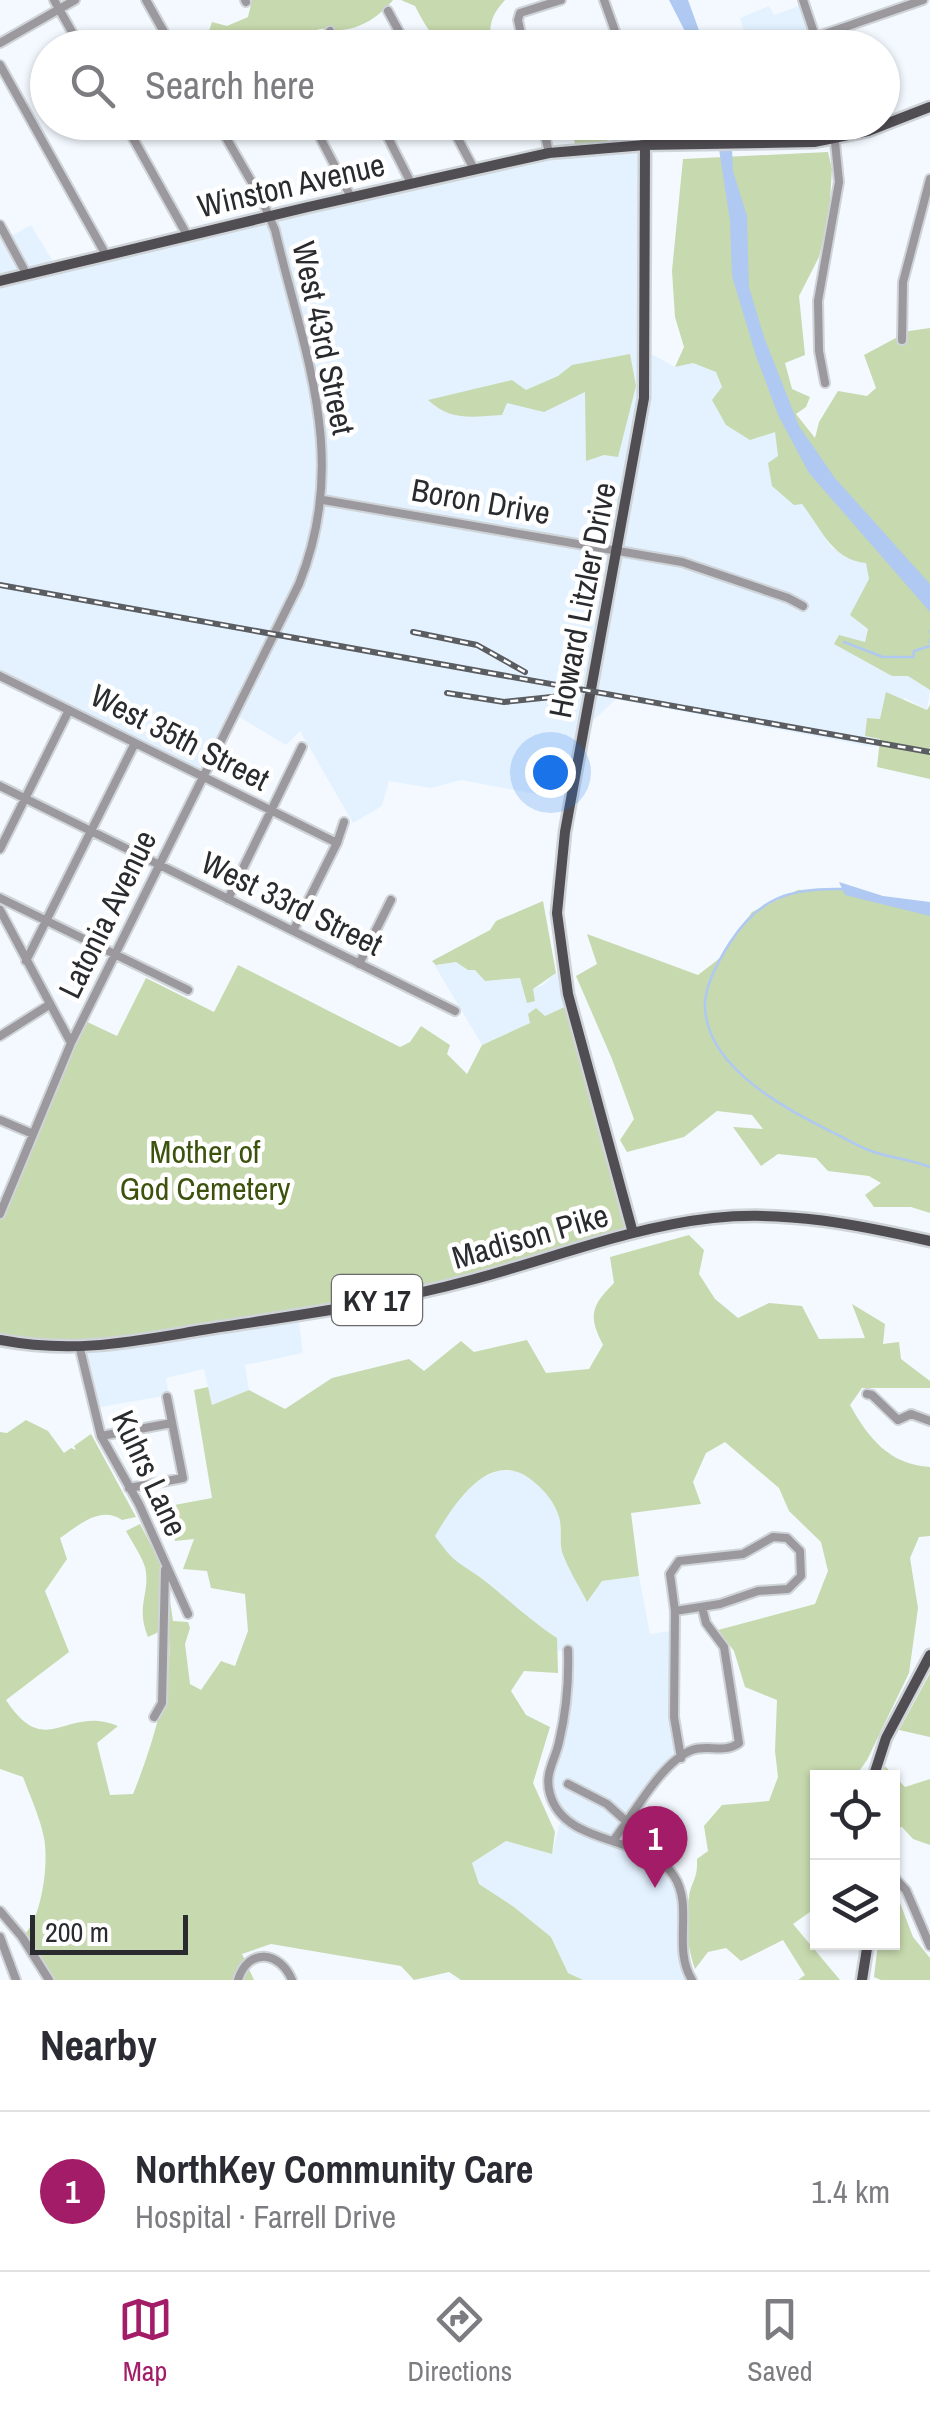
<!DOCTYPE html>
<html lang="en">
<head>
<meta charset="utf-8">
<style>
	body { margin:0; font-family:"Archivo Narrow",sans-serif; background:#f7f7f7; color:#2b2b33 }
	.controls { position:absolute; right:30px; bottom:30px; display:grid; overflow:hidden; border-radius:0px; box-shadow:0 2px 8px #0004 }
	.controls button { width:90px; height:90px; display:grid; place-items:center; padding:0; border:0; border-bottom:2px solid #e1e1e2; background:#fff; color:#2b2b33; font:50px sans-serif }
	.scale { position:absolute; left:30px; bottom:25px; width:158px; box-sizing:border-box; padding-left:10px; border:5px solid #292b2e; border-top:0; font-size:28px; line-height:35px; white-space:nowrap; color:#292b2e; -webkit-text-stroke:8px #fff; paint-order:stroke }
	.you { position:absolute; left:550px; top:772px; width:35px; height:35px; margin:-25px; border:8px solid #fff; border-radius:50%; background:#1a73e8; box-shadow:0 0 0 15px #1a73e833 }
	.badge { display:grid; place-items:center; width:65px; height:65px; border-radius:50%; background:#a31c67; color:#fff; font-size:32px; font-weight:700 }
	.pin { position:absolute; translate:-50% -82px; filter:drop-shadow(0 2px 5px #0008) }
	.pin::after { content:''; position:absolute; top:52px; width:35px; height:30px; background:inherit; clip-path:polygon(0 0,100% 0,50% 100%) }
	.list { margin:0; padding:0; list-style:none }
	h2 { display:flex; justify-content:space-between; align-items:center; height:130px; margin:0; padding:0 40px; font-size:42px }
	h2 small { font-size:32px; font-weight:400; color:#7c7c81 }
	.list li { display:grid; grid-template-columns:65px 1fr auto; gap:30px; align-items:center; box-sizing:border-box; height:160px; padding:0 40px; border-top:2px solid #e1e1e2 }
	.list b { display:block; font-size:38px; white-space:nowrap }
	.list p { margin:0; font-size:32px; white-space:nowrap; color:#7c7c81 }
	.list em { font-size:32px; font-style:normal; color:#7c7c81 }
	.icon { flex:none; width:55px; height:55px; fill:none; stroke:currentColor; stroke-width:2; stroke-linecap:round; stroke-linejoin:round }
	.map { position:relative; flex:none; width:930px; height:1980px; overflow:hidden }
	.search { position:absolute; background:#fff; box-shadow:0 2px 8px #0004; left:30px; right:30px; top:30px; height:110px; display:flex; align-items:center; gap:25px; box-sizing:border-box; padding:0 35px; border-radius:55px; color:#7c7c81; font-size:38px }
	.sheet { height:290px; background:#fff }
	nav { display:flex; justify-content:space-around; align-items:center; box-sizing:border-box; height:140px; border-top:2px solid #e1e1e2; background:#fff; font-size:28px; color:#7c7c81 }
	nav a { display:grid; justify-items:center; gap:5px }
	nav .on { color:#a31c67 }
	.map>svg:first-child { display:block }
	.built { fill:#e4f2ff }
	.green { fill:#c7d9ae }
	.water { fill:#afc9f2 }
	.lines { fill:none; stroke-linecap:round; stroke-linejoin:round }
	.stream { stroke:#afc9f2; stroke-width:2.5 }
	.minor-casing { stroke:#cfd4d9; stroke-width:12 }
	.major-casing { stroke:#cfd4d9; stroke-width:15 }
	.minor { stroke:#9b999d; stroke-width:8 }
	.major { stroke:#504d53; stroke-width:10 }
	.rail-casing { stroke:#5a5d61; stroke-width:6 }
	.rail { stroke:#fff; stroke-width:2.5; stroke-dasharray:8; stroke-linecap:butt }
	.labels { text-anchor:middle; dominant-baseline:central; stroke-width:9; stroke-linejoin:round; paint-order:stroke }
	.shield { fill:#fff; stroke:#696b6d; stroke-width:2.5 }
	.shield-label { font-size:30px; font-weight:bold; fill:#292b2e }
	.street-label { font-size:32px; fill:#292b2e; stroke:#fff }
	.park-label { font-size:32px; fill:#3c520d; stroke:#fff }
</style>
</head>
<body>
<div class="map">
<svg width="930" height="1980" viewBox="0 0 930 1980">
	<rect width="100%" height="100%" fill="#f3f9ff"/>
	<path class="built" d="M 804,4 L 819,47 L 749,47 L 740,18 L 769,6 L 774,15 Z
		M 645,145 L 646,351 L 675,367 L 693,363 L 716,372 L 722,387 L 775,432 L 778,456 L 802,503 L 832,548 L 866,562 L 869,579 L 851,615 L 868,629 L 865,642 L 892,676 L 908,676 L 930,690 L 927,710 L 905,698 L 880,719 L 868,718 L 880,739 L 872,747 L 616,699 L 583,730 L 571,794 L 546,796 L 461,780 L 431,788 L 389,781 L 382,806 L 353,823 L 300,731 L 286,745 L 234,714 L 203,776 L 0,676 L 0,226 L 8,238 L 31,225 L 57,268 L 523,158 Z
		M 432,961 L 436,965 L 456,962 L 468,970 L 475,970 L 485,981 L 521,978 L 533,989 L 543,985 L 556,973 L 564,974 L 571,1004 L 482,1045 Z
		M 298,1314 L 303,1353 L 245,1365 L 249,1390 L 212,1405 L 204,1369 L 166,1378 L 169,1395 L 95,1408 L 80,1349 Z
		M 501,1470 L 519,1471 L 545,1489 L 560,1517 L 561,1550 L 586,1601 L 602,1581 L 639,1576 L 650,1634 L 677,1630 L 674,1692 L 679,1755 L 613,1841 L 662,1863 L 680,1888 L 682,1951 L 692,1980 L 583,1980 L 568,1973 L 551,1937 L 514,1907 L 479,1884 L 472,1863 L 506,1841 L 552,1853 L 562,1815 L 548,1787 L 559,1742 L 567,1650 L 557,1651 L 556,1637 L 526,1617 L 481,1578 L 452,1561 L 435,1536 L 453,1506 L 479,1479 Z"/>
	<path class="green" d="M 252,0 L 393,0 C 380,16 361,29 340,30 C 331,31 326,27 317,30 C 308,32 306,38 298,42 C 280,52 222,51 206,40 L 212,22 L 227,26 L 248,17 Z
		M 401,0 L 505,0 C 491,15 487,28 493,47 C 445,48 438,51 415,6 Z
		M 571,123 L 603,123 L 609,147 L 576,150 Z
		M 828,152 L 832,169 L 829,216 L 819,257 L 799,296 L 805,355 L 785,363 L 792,389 L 810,397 L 806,407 L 796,414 L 815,438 L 819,422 L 838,391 L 867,396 L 876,388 L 864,355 L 909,331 L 930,328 L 930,690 L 908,676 L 892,676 L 834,644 L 839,635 L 865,642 L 868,629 L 850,615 L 869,579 L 866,563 C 832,560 821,528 802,504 L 794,505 L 772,486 L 768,463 L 778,456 L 775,432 L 750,440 L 726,425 L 712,400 L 722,387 L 716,372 L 693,363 L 675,367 L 684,347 L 675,317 L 672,271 L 683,159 Z
		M 630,354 L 636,386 L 618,457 L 604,455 L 586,461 L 585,392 L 544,412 L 507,403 L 502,415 C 472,417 450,421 428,400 L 512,380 L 526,390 L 558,376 L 572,365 Z
		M 886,692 L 927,710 L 930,705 L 930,779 L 877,767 L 880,739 L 865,736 L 867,718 L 880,719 Z
		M 841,889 L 868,898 L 930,908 L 930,1213 L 911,1207 L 874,1207 L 865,1195 L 881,1183 L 869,1176 L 828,1171 L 816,1158 L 778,1154 L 761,1166 L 733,1127 L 763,1129 L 752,1115 L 717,1111 L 684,1137 L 627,1152 L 620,1140 L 634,1119 L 612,1059 L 576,976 L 597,964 L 587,934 L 698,975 L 720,958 L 752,912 L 798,890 Z
		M 543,901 L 556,973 L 533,989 L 535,1001 L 527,1003 L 520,978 L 485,981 L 475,970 L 468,970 L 456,962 L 436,965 L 432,961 L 490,930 L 496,921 Z
		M 238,965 L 400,1047 L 410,1042 L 421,1026 L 450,1045 L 447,1054 L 467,1074 L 482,1045 L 530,1023 L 528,1014 L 536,1008 L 545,1016 L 571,1004 L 633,1233 L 468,1281 L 125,1344 L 0,1340 L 0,1214 L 83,1020 L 117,1036 L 146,978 L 214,1012 Z
		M 689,1235 L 704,1250 L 699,1274 L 715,1299 L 738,1318 L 769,1303 L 802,1306 L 819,1339 L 865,1338 L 852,1304 L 885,1324 L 883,1344 L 899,1342 L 901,1359 L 930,1381 L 930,1388 L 862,1388 L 850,1405 C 868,1438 890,1465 930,1467 L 930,1536 L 919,1537 L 910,1558 L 918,1608 L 909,1673 L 867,1760 L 855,1777 L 818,1778 L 817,1907 L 793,1924 L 840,1980 L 798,1980 L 805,1975 L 783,1940 L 741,1961 L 726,1948 L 708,1952 L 695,1969 C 687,1946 685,1922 689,1897 C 691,1881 698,1880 697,1859 L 708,1851 L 704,1826 L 722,1805 L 769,1801 L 778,1777 L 775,1751 L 777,1700 L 745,1687 L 734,1651 L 718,1630 L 815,1604 L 828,1571 L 821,1542 L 789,1511 L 779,1488 L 725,1442 L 706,1453 L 693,1482 L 701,1504 L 631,1513 L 639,1576 L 602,1581 L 587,1602 C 579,1586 568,1569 562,1552 C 559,1540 563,1526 558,1514 C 552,1498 542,1488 529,1478 C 488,1449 453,1506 435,1536 C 454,1563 456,1560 481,1578 C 507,1598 529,1620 557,1638 L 558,1673 L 524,1671 L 511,1691 L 526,1715 L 550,1727 L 533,1783 L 555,1832 L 552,1854 L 506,1841 L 472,1863 L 479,1884 L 514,1907 L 551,1937 L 568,1973 L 583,1980 L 461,1980 L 449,1972 L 414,1980 L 401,1966 L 271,1944 L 242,1954 L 254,1980 L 49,1980 L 22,1937 C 42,1920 49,1863 44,1838 C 40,1817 30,1796 23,1777 L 0,1769 L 0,1432 L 7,1433 L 26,1420 L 48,1431 L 64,1453 L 71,1448 L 76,1450 L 74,1446 L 91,1434 L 136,1517 L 122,1520 C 100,1505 78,1526 60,1538 L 67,1559 L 45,1591 L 69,1652 L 6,1700 C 47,1762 65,1704 118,1726 L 97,1743 L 110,1795 L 133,1794 C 149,1756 178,1667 167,1628 L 148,1637 C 135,1605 151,1593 145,1567 C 141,1555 132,1542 126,1531 L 140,1524 L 161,1564 L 161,1579 L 167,1580 L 173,1621 L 188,1622 L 190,1628 L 185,1644 L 190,1684 L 201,1690 L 221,1661 L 235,1666 L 248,1631 L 245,1594 L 211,1588 L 207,1571 L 183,1569 L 194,1539 L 175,1541 L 169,1506 L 212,1498 L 194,1390 L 208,1387 L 212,1405 L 249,1390 L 285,1409 L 332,1378 L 409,1359 L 424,1371 L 461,1341 L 474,1352 L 527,1340 L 546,1373 L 589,1369 L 603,1345 C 588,1316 591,1306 614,1283 L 610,1257 Z
		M 930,1673 L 930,1737 L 899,1730 Z
		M 885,1766 L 905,1787 L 930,1779 L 930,1845 L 913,1839 L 902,1827 L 893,1829 L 892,1778 L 881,1777 Z
		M 897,1895 L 913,1937 L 930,1958 L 930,1980 L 881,1980 L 874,1977 L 878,1943 L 892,1942 L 893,1898 Z"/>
	<path class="water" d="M 669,0 L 688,0 L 705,47 L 693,47 Z
		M 715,123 L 731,125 L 733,171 L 747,216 L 749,287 L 764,337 L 799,426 L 835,478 L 930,584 L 930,612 L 809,473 L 778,415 L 756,356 L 732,276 L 730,221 Z
		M 839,882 L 883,896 L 930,902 L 930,916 L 845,895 Z"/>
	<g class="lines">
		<path class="stream" d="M 930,631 L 930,632
			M 930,640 L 930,642
			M 844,642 L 883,657 L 913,657 L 914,651 L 930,646
			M 842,889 C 791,888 760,897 731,941 C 720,958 705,984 705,1005 C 705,1068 788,1110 836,1134 C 847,1139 859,1147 871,1151 C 890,1158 910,1159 930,1167"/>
		<defs>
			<path id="minor" d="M 54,0 L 81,48
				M 146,0 L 173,48
				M 245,0 L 246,2
				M 604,0 L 621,48
				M 803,0 L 819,48
				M 388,11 L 408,48
				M 330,31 L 339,48
				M 816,37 L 923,0
				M 0,43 L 75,0
				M 524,48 L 518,20 L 520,13 L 561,0
				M 0,65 L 106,255
				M 124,122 L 187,235
				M 312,122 L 351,197
				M 380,122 L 411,183
				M 449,122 L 474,169
				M 542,122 L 549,153
				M 643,122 L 645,145
				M 0,225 L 27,275
				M 902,340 L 903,282 L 930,179
				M 825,383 L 819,351 L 818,301 L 839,182 L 833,122
				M 323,500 L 682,562 L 788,598 L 803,606
				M 0,676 L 337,843
				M 0,786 L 455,1011
				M 0,849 L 69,710
				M 0,898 L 188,990
				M 228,899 L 302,747
				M 0,910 L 71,1043
				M 293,931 L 337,843 L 344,822
				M 26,961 L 135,743
				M 359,964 L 391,900
				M 0,1036 L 49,1005
				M 0,1120 L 33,1134
				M 0,1214 L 71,1043 L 299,584 C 350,458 304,354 275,230 L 262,200 L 217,122
				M 80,1349 L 101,1436 L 139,1504 L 188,1614
				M 867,1394 L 872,1395 L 898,1420 L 911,1414 L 930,1421
				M 101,1436 L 172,1423
				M 129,1488 L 183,1478 L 167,1397
				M 773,1537 L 787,1538 L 800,1551 L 801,1576 L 788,1589 L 758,1591 L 720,1604 L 675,1611 L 670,1574 L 679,1561 L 743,1554 Z
				M 675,1611 L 674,1717 L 681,1758
				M 568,1650 C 569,1680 566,1713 559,1742 C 555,1761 544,1773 550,1794 C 565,1848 647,1834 674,1876 C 694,1907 672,1948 692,1980
				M 154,1717 L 162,1703 L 165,1570
				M 568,1784 L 607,1804 L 627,1822
				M 613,1841 C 633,1816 661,1762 692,1750 C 708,1744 724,1754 739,1743 L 724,1647 L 706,1623 L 702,1607
				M 892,1875 L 906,1890 L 930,1946
				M 0,1911 L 22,1937 L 49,1980
				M 0,1937 L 16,1980
				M 238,1980 C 248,1947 280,1951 292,1980"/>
			<path id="major" d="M 0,281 L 308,207 L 549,153 L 645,145 L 814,142 L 868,131 L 930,107
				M 633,1233 L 568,994 L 557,913 L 565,832 L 644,398 L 645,145
				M 0,1340 C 74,1354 130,1342 202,1330 C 292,1316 383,1304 471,1280 C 551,1259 630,1227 713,1218 C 786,1210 859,1225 930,1241
				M 873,1778 L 886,1738 L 930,1655
				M 862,1980 L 868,1942"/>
		</defs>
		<use href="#minor" class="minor-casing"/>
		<use href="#major" class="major-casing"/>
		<use href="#minor" class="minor"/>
		<use href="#major" class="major"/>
		<defs>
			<path id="rail" d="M 0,585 L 930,752
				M 413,632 L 477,645 L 525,672
				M 447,693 L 504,702 L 571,695"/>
		</defs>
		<use href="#rail" class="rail-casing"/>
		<use href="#rail" class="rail"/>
	</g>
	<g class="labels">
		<rect class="shield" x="332" y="1275" width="90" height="50" rx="8"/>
		<g class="shield-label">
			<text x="377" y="1300">KY 17</text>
		</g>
		<g class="street-label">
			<text transform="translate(291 185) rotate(-13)">Winston Avenue</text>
			<text transform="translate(324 338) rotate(78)">West 43rd Street</text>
			<text transform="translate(481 501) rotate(10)">Boron Drive</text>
			<text transform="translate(582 600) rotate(-79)">Howard Litzler Drive</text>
			<text transform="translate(180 737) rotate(27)">West 35th Street</text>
			<text transform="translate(292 903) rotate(26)">West 33rd Street</text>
			<text transform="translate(107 914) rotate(-64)">Latonia Avenue</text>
			<text transform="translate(530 1236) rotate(-16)">Madison Pike</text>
			<text transform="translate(150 1473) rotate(65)">Kuhrs Lane</text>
		</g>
		<g class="park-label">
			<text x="205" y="1151">Mother of<tspan x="205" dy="37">God Cemetery</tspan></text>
		</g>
	</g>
</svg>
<div class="controls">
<button><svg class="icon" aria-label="locate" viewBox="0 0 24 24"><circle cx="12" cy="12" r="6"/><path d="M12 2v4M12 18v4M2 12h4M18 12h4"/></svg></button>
<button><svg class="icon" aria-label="layers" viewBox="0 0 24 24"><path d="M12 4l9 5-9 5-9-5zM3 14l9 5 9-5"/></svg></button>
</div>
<div class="scale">200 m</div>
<div class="you"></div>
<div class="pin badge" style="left:655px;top:1888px">1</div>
<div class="search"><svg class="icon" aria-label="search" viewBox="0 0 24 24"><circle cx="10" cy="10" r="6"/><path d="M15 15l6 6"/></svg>Search here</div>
</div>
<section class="sheet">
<h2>Nearby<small></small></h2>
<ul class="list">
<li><span class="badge">1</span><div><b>NorthKey Community Care</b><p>Hospital · Farrell Drive</p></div><em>1.4 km</em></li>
</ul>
</section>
<nav>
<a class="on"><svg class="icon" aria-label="map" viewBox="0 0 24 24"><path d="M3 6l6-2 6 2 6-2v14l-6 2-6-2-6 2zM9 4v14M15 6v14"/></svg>Map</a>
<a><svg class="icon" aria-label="directions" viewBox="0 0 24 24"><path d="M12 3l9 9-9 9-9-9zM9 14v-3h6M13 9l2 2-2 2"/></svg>Directions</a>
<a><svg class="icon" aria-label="saved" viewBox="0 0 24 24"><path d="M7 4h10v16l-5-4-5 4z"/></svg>Saved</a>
</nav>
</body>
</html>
